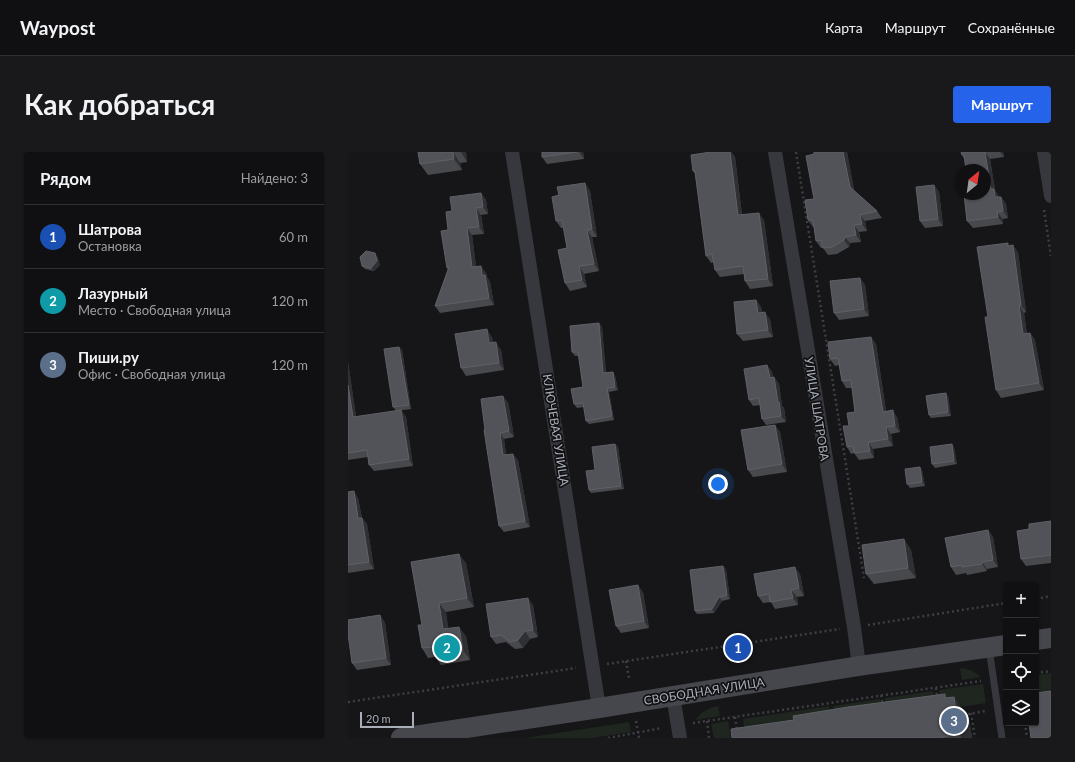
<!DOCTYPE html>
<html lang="ru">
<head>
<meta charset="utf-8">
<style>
	body { margin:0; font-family:Lato,sans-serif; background:#19191b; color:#f1f3f6 }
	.controls { position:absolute; right:12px; bottom:12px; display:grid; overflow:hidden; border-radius:4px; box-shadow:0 1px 3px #0004 }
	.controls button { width:36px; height:36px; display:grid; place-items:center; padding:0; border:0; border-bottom:1px solid #303032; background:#101012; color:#f1f3f6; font:20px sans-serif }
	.compass { position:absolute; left:607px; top:12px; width:36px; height:36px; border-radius:50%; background:#101012; box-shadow:0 1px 3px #0004; rotate:29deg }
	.scale { position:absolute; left:12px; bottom:10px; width:54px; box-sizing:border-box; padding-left:4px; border:2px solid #a8adb8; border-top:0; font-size:11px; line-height:14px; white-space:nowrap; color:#a8adb8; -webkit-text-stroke:3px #111113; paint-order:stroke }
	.you { position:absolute; left:370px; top:332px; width:14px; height:14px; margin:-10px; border:3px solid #fff; border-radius:50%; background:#1a73e8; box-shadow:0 0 0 6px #1a73e833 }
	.badge { display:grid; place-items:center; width:26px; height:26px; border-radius:50%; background:#2563eb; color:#fff; font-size:13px; font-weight:700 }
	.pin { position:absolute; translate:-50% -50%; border:2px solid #fff; box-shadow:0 1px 4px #0006 }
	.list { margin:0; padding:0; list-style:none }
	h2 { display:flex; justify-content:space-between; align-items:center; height:52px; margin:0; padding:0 16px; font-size:17px }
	h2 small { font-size:13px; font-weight:400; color:#9c9d9f }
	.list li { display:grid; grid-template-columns:26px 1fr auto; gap:12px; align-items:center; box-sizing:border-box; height:64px; padding:0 16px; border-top:1px solid #303032 }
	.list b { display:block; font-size:15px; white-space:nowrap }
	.list p { margin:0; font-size:13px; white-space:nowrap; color:#9c9d9f }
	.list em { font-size:13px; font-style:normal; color:#9c9d9f }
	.icon { flex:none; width:22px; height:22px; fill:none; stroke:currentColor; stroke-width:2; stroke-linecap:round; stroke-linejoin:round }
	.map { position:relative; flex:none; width:703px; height:586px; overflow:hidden; border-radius:4px }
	header { display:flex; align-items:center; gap:24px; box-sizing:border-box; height:56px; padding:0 20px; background:#101012; border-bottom:1px solid #303032 }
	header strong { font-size:19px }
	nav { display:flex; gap:22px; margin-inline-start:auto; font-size:14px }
	.intro { display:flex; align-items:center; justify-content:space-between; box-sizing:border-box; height:96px; padding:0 24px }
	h1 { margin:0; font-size:28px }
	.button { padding:10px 18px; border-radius:4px; background:#2563eb; color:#fff; font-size:14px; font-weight:700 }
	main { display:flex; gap:24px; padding:0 24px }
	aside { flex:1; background:#101012; border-radius:4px; box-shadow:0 1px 3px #0004 }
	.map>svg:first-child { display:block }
	.green { fill:#1e261f }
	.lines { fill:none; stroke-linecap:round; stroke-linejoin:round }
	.path { stroke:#3d3f44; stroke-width:2.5; stroke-dasharray:2 3; stroke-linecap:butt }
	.service { stroke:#37383d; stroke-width:7 }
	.minor { stroke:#37383d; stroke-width:14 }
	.secondary { stroke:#45474d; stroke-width:20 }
	.wall { fill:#47494d }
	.shaded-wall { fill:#2f3033 }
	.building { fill:#525359; stroke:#5f6168 }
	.labels { text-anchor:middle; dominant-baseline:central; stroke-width:3.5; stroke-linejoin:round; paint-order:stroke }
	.street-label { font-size:12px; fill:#a8adb8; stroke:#111113 }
</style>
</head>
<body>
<header>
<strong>Waypost</strong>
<nav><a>Карта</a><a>Маршрут</a><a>Сохранённые</a></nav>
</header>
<div class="intro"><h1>Как добраться</h1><a class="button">Маршрут</a></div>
<main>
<aside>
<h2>Рядом<small>Найдено: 3</small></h2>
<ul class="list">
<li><span class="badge" style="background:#1a4fb4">1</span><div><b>Шатрова</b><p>Остановка</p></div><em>60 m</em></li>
<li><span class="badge" style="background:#0f9aa8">2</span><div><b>Лазурный</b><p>Место · Свободная улица</p></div><em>120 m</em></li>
<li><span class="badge" style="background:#5c6f8a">3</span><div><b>Пиши.ру</b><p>Офис · Свободная улица</p></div><em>120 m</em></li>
</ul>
</aside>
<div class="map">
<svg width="703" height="586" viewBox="0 0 703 586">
	<rect width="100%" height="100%" fill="#161618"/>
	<path class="green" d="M 612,516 C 621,517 626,519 633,525 L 614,528 Z
		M 703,521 L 703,546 L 688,548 L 688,523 Z
		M 635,532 L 638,551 L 594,558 L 591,538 Z
		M 585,539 L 589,558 L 540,566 L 537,546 Z
		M 532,547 L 535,566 L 491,573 L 485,554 Z
		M 370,554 L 372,564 L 348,568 C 353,559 361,556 370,554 Z
		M 481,554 L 486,574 L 398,586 L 395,567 Z
		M 380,569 L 383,586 L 366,586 L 363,572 Z
		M 281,570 L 283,580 L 244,586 L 177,586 Z"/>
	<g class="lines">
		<path class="path" d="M 448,0 L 516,426
			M 696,58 L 703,104
			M 688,447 L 703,444
			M 520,473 L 658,451
			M 278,509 L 281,526
			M 259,512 L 492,477
			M 688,521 L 703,519
			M 588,536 L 589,545
			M 533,543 L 535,553
			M 0,550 L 228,516
			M 623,561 L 627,586
			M 615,563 L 638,559
			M 387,565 L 389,578
			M 288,569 L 291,586
			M 359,569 L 361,586
			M 345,571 L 633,529
			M 677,571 L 679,586
			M 260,586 L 314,576"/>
		<path class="service" d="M 641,496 L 654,586"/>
		<path class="minor" d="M 164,0 L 251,556
			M 427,0 L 506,475 L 511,514
			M 696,0 L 703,44
			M 325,544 L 332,586"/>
		<path class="secondary" d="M 688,488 L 703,486
			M 53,586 L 251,556 L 511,514 L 658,493"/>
	</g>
	<path class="wall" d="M 70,0 L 118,0 L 119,10 L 112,11 L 114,18 L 80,23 L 72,12 Z
		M 194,0 L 235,0 L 236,7 L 199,12 L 194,5 Z
		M 363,0 L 383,0 L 387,5 L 394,63 L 416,68 L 425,134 L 402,137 L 397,129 L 396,122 L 372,125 L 367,118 L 366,110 L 363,111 L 358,104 L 347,22 L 345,19 Z
		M 466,0 L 499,0 L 506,39 L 529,59 L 534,66 L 517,69 L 519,79 L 511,80 L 513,90 L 502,91 L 501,95 L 489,102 L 480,103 L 475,96 L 473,96 L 468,89 L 466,75 L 465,75 L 460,68 L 466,47 Z
		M 613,0 L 655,0 L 656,5 L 642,7 L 647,38 L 651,45 L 653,45 L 658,52 L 660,66 L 655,67 L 655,72 L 625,76 L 619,69 L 637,42 L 614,3 Z
		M 237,31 L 242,39 L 249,85 L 244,85 L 251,119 L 236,122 L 239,135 L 222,139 L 217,131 L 219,96 L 216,76 L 213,76 L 208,69 L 211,43 Z
		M 586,33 L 591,40 L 595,74 L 577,76 L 572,69 Z
		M 133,41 L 138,48 L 140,62 L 133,63 L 136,82 L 124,83 L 128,115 L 138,121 L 139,125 L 142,130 L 146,153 L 92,161 L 87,154 L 100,118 L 99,116 L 100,78 Z
		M 662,94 L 670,100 L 678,160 L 676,161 L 679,182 L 682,181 L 687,188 L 696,238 L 653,246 L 648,238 L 640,165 Z
		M 29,104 L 32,113 L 26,119 L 17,117 L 14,114 Z
		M 512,126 L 517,133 L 521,164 L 491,168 L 486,161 Z
		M 408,148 L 413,155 L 414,160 L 422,167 L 425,185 L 395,189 L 389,182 Z
		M 251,171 L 254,175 L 258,221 L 265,220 L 267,224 L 270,238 L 261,240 L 266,268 L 241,272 L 238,269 L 236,255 L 229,256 L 226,252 L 235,235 L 231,204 L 227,204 L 224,200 Z
		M 144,185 L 145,191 L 153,198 L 156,218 L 118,224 L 113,216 Z
		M 523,185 L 528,192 L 538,259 L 549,265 L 552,280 L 543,282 L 545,294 L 525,297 L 526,306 L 511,308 L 506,301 L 503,302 L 499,295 L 501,274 L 507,260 L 504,236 L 498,236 L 494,229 L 491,213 L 487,214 L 482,207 Z
		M 51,195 L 54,198 L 63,257 L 48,259 L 45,255 Z
		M 0,210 L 8,265 L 53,258 L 58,265 L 65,314 L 26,319 L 21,313 L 20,305 L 0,308 Z
		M 419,213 L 424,220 L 425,226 L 426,225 L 431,232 L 434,254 L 436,256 L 438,270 L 418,273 L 414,267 L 412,253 L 405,254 L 401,248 Z
		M 583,243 L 600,244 L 603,264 L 583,266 L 581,263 Z
		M 160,250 L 166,285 L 156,287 L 158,303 L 170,308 L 182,375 L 156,380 L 151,374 L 137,278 Z
		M 427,273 L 432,280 L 439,320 L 405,325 L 400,318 Z
		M 267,292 L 270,295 L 276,337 L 243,341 L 241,338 L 247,318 Z
		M 604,292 L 606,296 L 609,312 L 587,316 L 584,312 Z
		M 574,318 L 577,334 L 562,336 L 559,332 Z
		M 0,340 L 10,346 L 14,366 L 19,372 L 26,417 L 0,421 Z
		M 703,369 L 703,411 L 678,414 L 673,407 L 681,377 Z
		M 640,378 L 645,385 L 650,415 L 639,417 L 639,419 L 619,423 L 618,421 L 608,423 L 603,415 Z
		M 556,387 L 563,398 L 568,426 L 526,432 L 518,422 Z
		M 118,411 L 126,455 L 98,460 L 100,477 L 118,484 L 122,508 L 93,513 L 87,505 L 80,506 L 74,496 L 74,473 Z
		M 375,414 L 378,418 L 382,447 L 374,449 L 366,461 L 349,462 L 347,459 Z
		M 452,422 L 456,444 L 449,445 L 450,453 L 427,457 L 423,450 L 415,451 L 410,444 Z
		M 295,440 L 301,476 L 273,481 L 268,474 Z
		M 185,453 L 190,485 L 182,487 L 175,496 L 167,497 L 158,490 L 148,492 L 143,485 Z
		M 32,463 L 37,471 L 43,513 L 9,518 L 4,511 Z
		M 599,546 L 621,567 L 624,586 L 384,586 L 446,568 Z"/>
	<path class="shaded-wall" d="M 105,0 L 112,11 L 114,18 L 106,7 Z
		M 113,0 L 118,0 L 119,10 Z
		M 231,0 L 235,0 L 236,7 Z
		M 382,0 L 383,0 L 387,5 L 395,71 L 390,63 Z
		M 495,0 L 499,0 L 507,42 L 502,35 Z
		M 637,0 L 642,7 L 647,38 L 651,44 L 652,53 L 647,45 L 643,37 Z
		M 652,0 L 655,0 L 656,5 Z
		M 237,31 L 242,39 L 249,85 L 244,77 Z
		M 586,33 L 591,40 L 595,74 L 590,67 Z
		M 133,41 L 138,48 L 140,62 L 135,55 Z
		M 653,45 L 658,52 L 660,66 L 655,59 Z
		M 128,56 L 133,63 L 136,82 L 131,75 Z
		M 649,60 L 655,67 L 655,72 L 650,65 Z
		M 411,61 L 416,68 L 425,134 L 420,127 Z
		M 512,63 L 517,69 L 519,79 L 514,72 Z
		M 506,73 L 511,80 L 513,90 L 508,83 Z
		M 119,76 L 124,83 L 129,122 L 124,115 Z
		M 239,78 L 244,85 L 251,119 L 246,112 Z
		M 497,85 L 502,91 L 501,95 L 496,88 Z
		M 665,93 L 670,100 L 678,160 L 673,153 Z
		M 27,101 L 29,104 L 32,113 L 26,119 L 23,116 Z
		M 133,114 L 138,121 L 139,125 L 142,130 L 146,153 L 141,146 L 134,123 Z
		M 231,114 L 236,122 L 239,135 L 234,128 Z
		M 512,126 L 517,133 L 521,164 L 516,157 Z
		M 408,148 L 413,155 L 415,168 L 410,161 Z
		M 671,153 L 676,161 L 680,190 L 675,182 Z
		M 417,160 L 422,167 L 425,185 L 420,178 Z
		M 251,171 L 254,175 L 258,225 L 255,221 Z
		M 139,177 L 144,185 L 146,198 L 141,191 Z
		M 682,181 L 687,188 L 696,238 L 691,231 Z
		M 523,185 L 528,192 L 539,267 L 535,260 Z
		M 148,190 L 153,198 L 156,218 L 151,211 Z
		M 51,195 L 54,198 L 63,257 L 61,253 Z
		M 0,210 L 9,271 L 5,265 L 0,233 Z
		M 419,213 L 424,220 L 426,233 L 422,226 Z
		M 265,220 L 267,224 L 270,238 L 267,235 Z
		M 426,225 L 431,232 L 434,254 L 436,256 L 438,270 L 433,264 L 430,250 Z
		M 259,236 L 261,240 L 266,268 L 264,264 Z
		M 598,241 L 600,244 L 603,264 L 600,260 Z
		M 155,244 L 160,250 L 166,285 L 161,279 Z
		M 53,258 L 58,265 L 65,314 L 61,307 Z
		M 545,258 L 549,265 L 552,280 L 547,274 Z
		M 427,273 L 432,280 L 439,320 L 434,312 Z
		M 538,275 L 543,282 L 545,294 L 540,287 Z
		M 152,281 L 156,287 L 159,309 L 155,303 Z
		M 520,290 L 525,297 L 526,306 L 522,299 Z
		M 267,292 L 270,295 L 276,337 L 273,334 Z
		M 604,292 L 606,296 L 609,312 L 606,309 Z
		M 165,302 L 170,308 L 182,375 L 177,369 Z
		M 572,315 L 574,318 L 577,334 L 574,330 Z
		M 6,339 L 10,346 L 15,373 L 10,366 Z
		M 14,366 L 19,372 L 26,417 L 21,410 Z
		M 640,378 L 645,385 L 650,415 L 645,408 Z
		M 556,387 L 563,398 L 568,426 L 560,416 Z
		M 111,402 L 118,411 L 126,455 L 119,446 Z
		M 634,410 L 639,417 L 639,419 L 634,412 Z
		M 375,414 L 378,418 L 382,447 L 379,443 Z
		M 447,415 L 452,422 L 456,444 L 451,436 Z
		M 290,433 L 295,440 L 301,476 L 296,469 Z
		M 443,438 L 449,445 L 450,453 L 445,446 Z
		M 371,445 L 374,449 L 366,461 L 364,457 Z
		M 180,446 L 185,453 L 190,485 L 185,478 Z
		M 91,451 L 98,460 L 102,487 L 95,477 Z
		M 32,463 L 37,471 L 43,513 L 38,506 Z
		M 111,475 L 118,484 L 122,508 L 115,498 Z
		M 177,479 L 182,487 L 175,496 L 170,488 Z
		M 597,542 L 608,558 L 606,545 L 621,567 L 624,586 L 614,586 L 611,582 L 597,546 Z"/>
	<path class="building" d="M 70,0 L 105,0 L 106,7 L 72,12 Z
		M 194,0 L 229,0 L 194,5 Z
		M 363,0 L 382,0 L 390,63 L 411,61 L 420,127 L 397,129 L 395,114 L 367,118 L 364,102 L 358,104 L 347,19 L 345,19 L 343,3 Z
		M 466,0 L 495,0 L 502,35 L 529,59 L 512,63 L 514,72 L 506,73 L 508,83 L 497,85 L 496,88 L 484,95 L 475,96 L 473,88 L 468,89 L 465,68 L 460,68 L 457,48 L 466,47 L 458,4 L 466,2 Z
		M 613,0 L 637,0 L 643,37 L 646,37 L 647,45 L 653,45 L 655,59 L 649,60 L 650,65 L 619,69 L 616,42 L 637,42 L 637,18 L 618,18 L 616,3 L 614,3 Z
		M 237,31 L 244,77 L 239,78 L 246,112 L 231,114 L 234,128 L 217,131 L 210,98 L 219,96 L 214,68 L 208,69 L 204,45 L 211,43 L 209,35 Z
		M 586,33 L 590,67 L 572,69 L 568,35 Z
		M 133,41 L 135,55 L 128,56 L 131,75 L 119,76 L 124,115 L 133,114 L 134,123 L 137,123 L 141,146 L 87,154 L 101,115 L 99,116 L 93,79 L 100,78 L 98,60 L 104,59 L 102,45 Z
		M 660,91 L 660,94 L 665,93 L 673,153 L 671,153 L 675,182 L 682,181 L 691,231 L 648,238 L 637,165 L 640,165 L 629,95 Z
		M 18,99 L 27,101 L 29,109 L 23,116 L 14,114 L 12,105 Z
		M 512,126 L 516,157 L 486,161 L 482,129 Z
		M 408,148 L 410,161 L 417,160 L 420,178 L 389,182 L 386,150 Z
		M 251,171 L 255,221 L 265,220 L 267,235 L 259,236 L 264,264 L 238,269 L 235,251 L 226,252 L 223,237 L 235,235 L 230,200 L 224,200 L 222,174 Z
		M 139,177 L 141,191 L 148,190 L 151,211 L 113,216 L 107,182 Z
		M 523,185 L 535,260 L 545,258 L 547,274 L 538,275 L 540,287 L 520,290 L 522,299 L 506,301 L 505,294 L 499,295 L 495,274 L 501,274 L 499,261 L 507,260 L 503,228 L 494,229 L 490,206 L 482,207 L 480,190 Z
		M 51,195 L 61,253 L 45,255 L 36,197 Z
		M 419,213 L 422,226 L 426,225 L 430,250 L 431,250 L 433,264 L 414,267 L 411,246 L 401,248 L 396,217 Z
		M 0,233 L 5,265 L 53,258 L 61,307 L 21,313 L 19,298 L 0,301 Z
		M 598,241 L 600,260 L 581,263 L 578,244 L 583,243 Z
		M 155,244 L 161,279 L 152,281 L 155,303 L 165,302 L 177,369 L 151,374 L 136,278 L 137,278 L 133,247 Z
		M 427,273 L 434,312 L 400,318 L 393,278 Z
		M 267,292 L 273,334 L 241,338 L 238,319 L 247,318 L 244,295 Z
		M 604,292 L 606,309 L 584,312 L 582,295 Z
		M 572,315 L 574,330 L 559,332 L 557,317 Z
		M 6,339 L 10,366 L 14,366 L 21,410 L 0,413 L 0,340 Z
		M 703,369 L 703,403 L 673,407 L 669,379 L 681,377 L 681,372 Z
		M 640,378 L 645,408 L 634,410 L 634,412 L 614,415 L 614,413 L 603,415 L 597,386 Z
		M 556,387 L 560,416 L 518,422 L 514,393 Z
		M 111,402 L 119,446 L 91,451 L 95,477 L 111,475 L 115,498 L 86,503 L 85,495 L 74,496 L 70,473 L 74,473 L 63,410 Z
		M 375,414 L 379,443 L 371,445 L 364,457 L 347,459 L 342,418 Z
		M 447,415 L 451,436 L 443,438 L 445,446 L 422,450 L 421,442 L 410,444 L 406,422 Z
		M 290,433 L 296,469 L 268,474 L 261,438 Z
		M 180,446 L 185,478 L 177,479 L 170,488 L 162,490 L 153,483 L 143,485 L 138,452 Z
		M 32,463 L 38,506 L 4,511 L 0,482 L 0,468 Z
		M 703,539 L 703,586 L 683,586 L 681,571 L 688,571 L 688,541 Z
		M 597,542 L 597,546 L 606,545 L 611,582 L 594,585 L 594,586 L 384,586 L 383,577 L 446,568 L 445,564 L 500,555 Z"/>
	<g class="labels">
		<g class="street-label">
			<text transform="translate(469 257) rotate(81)">УЛИЦА ШАТРОВА</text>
			<text transform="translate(208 278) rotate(81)">КЛЮЧЕВАЯ УЛИЦА</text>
			<text transform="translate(356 539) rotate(-9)">СВОБОДНАЯ УЛИЦА</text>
		</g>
	</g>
</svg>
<div class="controls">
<button>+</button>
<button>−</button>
<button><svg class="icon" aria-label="locate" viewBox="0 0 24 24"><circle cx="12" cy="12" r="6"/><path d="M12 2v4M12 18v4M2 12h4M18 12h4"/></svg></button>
<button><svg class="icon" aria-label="layers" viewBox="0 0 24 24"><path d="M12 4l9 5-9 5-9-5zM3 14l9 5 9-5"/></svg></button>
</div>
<svg class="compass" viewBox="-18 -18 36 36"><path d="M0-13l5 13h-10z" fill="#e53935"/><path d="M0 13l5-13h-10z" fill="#9c9d9f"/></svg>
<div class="scale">20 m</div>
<div class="you"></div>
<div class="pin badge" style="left:390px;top:496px;background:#1a4fb4">1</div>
<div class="pin badge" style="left:99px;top:496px;background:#0f9aa8">2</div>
<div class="pin badge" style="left:606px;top:569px;background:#5c6f8a">3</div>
</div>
</main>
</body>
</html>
